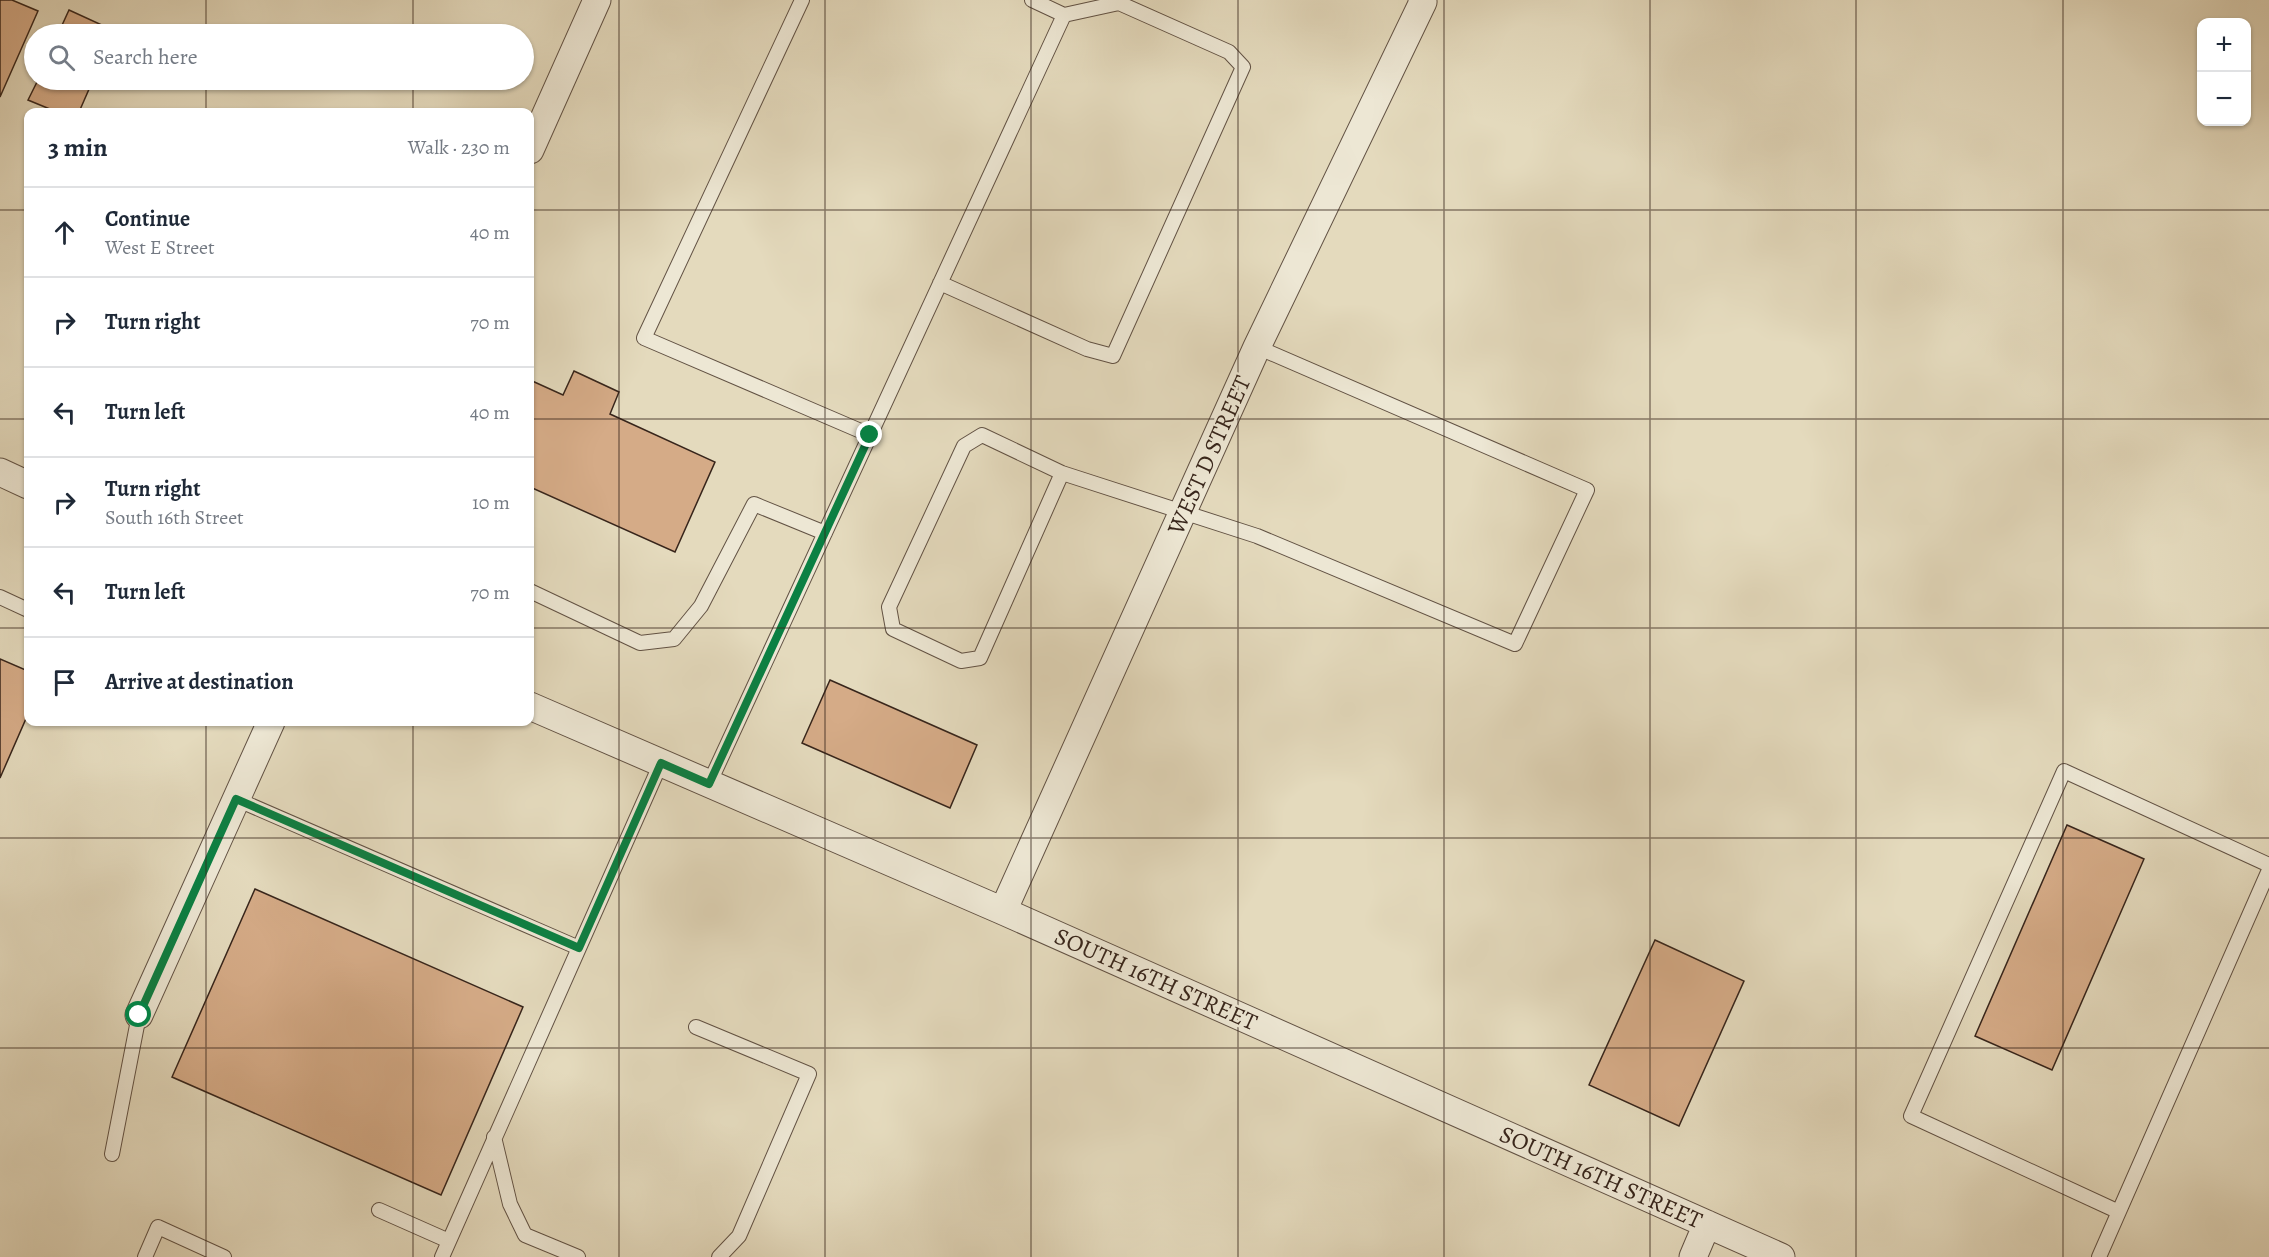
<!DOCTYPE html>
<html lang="en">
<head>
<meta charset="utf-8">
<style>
	body { margin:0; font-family:Alegreya,serif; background:#f2f2f3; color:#1f2937 }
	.controls { position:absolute; right:18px; top:18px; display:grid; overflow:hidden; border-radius:12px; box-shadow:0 2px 4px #0004 }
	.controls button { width:54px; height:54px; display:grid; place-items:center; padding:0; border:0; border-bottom:2px solid #e0e1e3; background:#fff; color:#1f2937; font:30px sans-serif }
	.stop { position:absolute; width:18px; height:18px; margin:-14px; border:4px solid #0b8043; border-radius:50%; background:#fff }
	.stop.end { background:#0b8043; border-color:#fff; box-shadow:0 2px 6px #0008 }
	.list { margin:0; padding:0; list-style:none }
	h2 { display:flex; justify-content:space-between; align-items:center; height:78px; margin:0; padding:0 24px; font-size:26px }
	h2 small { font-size:20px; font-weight:400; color:#747a83 }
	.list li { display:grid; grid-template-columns:39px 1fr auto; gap:18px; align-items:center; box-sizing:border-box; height:90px; padding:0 24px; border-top:2px solid #e0e1e3 }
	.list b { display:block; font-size:22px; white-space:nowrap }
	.list p { margin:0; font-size:20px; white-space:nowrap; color:#747a83 }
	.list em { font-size:20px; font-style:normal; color:#747a83 }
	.icon { flex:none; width:33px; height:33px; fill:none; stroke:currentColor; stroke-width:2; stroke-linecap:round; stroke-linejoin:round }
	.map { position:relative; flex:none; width:2269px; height:1257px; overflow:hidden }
	.search { position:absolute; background:#fff; box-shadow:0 2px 4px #0004; left:24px; top:24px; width:510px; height:66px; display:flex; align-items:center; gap:15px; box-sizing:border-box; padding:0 21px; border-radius:33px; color:#747a83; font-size:22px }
	.panel { position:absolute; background:#fff; box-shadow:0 2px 4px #0004; left:24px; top:108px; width:510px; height:618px; border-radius:12px }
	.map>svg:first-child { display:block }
	.building { fill:#d5ab87; stroke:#37251b; stroke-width:1.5 }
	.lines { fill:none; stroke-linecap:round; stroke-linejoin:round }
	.lane-casing { stroke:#625244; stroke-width:16 }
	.street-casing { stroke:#625244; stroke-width:29 }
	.lane { stroke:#ede7d4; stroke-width:14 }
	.street { stroke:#ede7d4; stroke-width:27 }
	.route { stroke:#0b8043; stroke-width:8 }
	.grid { fill:none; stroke:#37251b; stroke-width:1.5; stroke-opacity:0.55 }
	.labels { text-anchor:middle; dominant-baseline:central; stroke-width:5; stroke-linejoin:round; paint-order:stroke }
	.street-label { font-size:24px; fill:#37251b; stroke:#ede7d4 }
</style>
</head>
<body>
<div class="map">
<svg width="2269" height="1257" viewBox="0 0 2269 1257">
	<rect width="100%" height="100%" fill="#e4dabd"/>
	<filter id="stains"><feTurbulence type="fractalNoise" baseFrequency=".00333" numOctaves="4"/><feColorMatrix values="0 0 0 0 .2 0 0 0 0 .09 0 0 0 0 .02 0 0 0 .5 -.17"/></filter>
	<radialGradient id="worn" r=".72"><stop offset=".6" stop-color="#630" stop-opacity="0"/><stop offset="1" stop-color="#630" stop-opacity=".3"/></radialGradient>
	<path class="building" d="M 0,0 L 12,0 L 38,11 L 0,97 Z
		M 69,10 L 115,31 L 113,34 L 58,34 Z
		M 38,80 L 93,80 L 79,112 L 57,112 L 28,100 Z
		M 574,371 L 619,392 L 610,414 L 715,462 L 675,552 L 530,487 L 530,380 L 563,395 Z
		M 0,659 L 28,671 L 28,714 L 0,778 Z
		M 830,680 L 977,745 L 950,808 L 802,743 Z
		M 2067,825 L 2144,859 L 2052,1070 L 1975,1036 Z
		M 255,889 L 523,1007 L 441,1195 L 172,1077 Z
		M 1655,940 L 1744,981 L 1679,1126 L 1589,1085 Z"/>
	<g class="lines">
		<defs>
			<path id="lane" d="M 802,0 L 644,338 L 870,435
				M 1032,0 L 1064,15
				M 1062,473 L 980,658 L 961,661 L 893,629 L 889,607 L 964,446 L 982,435 L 1062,473 L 1257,536 L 1515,644 L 1587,490 L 1257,347
				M 530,591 L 640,643 L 674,639 L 701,606 L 754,504 L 825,533
				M 0,597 L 28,610
				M 709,784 L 1064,15 L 1119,3 L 1229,52 L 1243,67 L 1113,356 L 1087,349 L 940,283
				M 236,799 L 579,948
				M 696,1027 L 809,1074 L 739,1236 L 719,1257
				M 494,1137 L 510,1204 L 525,1235 L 578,1257
				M 112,1154 L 139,1015
				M 379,1210 L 449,1241
				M 2117,1211 L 1911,1116 L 2064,771 L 2269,865
				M 145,1257 L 158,1227 L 224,1257
				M 442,1257 L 661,763
				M 2099,1257 L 2269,870"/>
			<path id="street" d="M 530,150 L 597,0
				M 0,472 L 28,485
				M 530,706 L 1003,911 L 1781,1257
				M 1003,911 L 1257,347 L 1423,2 L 1422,0
				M 139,1015 L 271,722
				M 1693,1257 L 1707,1224"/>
		</defs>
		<use href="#lane" class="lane-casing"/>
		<use href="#street" class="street-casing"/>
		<use href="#lane" class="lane"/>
		<use href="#street" class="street"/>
	</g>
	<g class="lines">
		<path class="route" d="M 139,1015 L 236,799 L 579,948 L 661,763 L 709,784 L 870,435"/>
	</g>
	<path class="grid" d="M 206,0 L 206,34M 413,0 L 413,34M 619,0 L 619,1257M 825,0 L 825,1257M 1031,0 L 1031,1257M 1238,0 L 1238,1257M 1444,0 L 1444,1257M 1650,0 L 1650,1257M 1856,0 L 1856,1257M 2063,0 L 2063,1257M 206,80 L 206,112M 413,80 L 413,112M 0,210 L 28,210M 530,210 L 2269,210M 0,419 L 28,419M 530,419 L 2269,419M 0,628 L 28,628M 530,628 L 2269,628M 206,722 L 206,1257M 413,722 L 413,1257M 0,838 L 2269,838M 0,1048 L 2269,1048"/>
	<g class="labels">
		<g class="street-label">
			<text transform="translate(1209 455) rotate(-66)">WEST D STREET</text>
			<text transform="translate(1156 979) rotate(24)">SOUTH 16TH STREET</text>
			<text transform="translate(1601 1177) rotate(24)">SOUTH 16TH STREET</text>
		</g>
	</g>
	<rect width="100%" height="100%" filter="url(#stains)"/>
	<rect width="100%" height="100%" fill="url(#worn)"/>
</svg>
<div class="controls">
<button>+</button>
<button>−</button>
</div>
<div class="stop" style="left:139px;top:1015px"></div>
<div class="stop end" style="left:870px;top:435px"></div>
<div class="search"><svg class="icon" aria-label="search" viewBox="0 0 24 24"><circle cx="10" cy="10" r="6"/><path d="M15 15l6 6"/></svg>Search here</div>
<section class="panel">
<h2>3 min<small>Walk · 230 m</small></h2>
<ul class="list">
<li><svg class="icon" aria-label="ahead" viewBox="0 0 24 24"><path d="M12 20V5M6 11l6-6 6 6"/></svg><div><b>Continue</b><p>West E Street</p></div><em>40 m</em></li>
<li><svg class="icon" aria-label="right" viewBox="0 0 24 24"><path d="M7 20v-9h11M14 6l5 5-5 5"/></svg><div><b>Turn right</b></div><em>70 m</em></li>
<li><svg class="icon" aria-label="left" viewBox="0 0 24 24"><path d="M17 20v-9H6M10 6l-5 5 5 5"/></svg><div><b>Turn left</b></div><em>40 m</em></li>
<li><svg class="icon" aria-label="right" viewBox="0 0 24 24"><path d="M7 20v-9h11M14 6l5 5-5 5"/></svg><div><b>Turn right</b><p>South 16th Street</p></div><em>10 m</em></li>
<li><svg class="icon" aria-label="left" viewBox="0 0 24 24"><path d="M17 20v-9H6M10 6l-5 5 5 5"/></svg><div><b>Turn left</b></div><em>70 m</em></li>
<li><svg class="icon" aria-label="arrive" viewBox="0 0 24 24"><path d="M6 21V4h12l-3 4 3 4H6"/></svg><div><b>Arrive at destination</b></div></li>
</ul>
</section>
</div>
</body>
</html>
